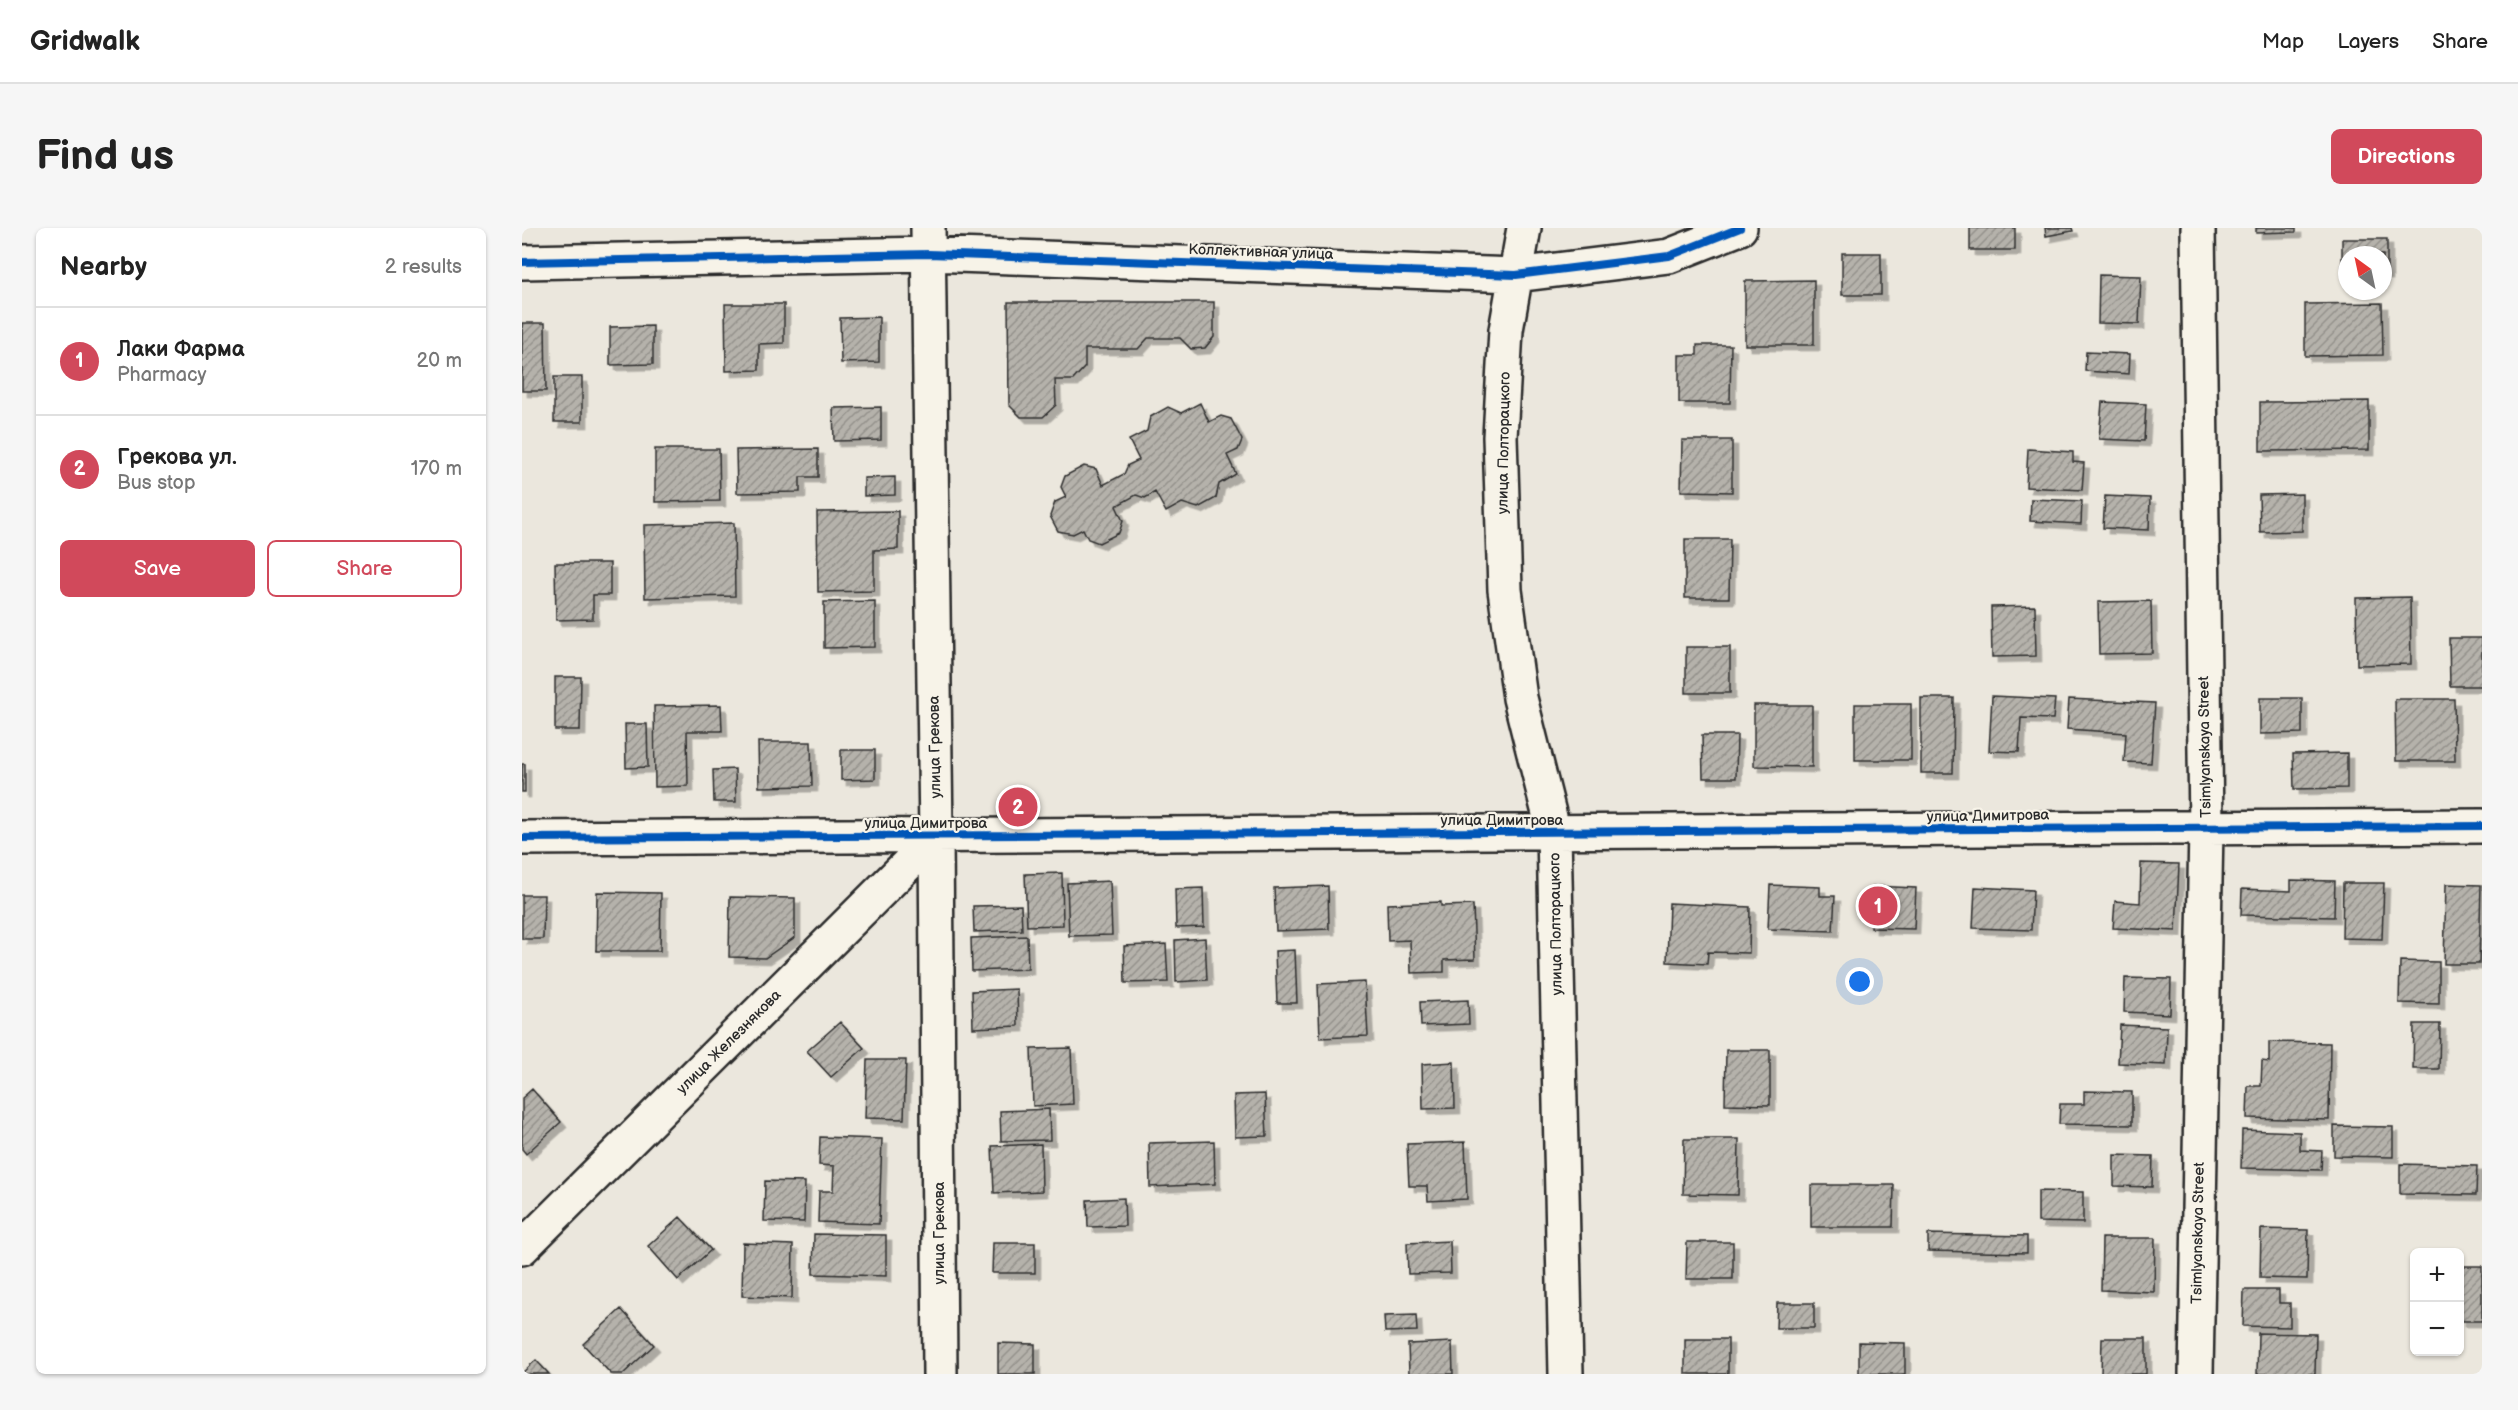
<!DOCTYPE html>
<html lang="en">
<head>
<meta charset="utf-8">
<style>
	body { margin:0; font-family:"Balsamiq Sans",sans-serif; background:#f6f6f6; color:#222 }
	.controls { position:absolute; right:18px; bottom:18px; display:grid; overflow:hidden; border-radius:9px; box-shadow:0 2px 4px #0004 }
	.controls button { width:54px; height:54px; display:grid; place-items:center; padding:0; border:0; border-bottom:2px solid #e0e0e0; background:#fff; color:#222; font:30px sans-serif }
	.compass { position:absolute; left:1816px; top:18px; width:54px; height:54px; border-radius:50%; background:#fff; box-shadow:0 2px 4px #0004; rotate:327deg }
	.you { position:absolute; left:1338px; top:754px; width:21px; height:21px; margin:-15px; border:4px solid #fff; border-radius:50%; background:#1a73e8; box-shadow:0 0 0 9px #1a73e833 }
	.badge { display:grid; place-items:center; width:39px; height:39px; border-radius:50%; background:#d1495b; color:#fff; font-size:20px; font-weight:700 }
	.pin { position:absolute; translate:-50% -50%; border:3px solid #fff; box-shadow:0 2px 6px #0006 }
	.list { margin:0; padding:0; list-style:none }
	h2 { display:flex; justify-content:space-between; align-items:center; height:78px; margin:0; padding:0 24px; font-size:26px }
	h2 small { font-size:20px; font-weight:400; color:#767676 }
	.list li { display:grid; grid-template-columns:39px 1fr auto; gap:18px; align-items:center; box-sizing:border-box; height:108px; padding:0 24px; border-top:2px solid #e0e0e0 }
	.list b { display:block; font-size:22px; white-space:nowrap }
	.list p { margin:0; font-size:20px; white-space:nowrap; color:#767676 }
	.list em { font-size:20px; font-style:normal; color:#767676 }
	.actions { display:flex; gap:12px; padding:18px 24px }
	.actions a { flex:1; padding:14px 0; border:2px solid #d1495b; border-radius:9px; text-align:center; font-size:21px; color:#d1495b }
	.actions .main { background:#d1495b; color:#fff }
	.map { position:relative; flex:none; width:1960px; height:1146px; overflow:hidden; border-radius:9px }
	header { display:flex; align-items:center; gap:36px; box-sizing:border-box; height:84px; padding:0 30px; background:#fff; border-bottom:2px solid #e0e0e0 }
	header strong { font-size:28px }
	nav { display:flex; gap:33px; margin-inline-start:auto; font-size:21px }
	.intro { display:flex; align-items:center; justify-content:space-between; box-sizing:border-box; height:144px; padding:0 36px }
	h1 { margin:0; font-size:42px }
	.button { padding:15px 27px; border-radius:9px; background:#d1495b; color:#fff; font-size:21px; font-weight:700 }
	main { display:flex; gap:36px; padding:0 36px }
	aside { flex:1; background:#fff; border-radius:9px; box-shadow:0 2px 4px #0004 }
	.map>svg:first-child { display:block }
	.building { fill:url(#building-hatch); stroke:#2b2b2b; stroke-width:1.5; filter:url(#shadow) }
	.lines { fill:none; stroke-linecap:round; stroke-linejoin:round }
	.minor-casing { stroke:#2b2b2b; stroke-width:38 }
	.minor { stroke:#f7f3e8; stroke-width:33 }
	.cycleway-casing { stroke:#f7f3e8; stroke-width:11 }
	.cycleway { stroke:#0057b8; stroke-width:8 }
	.labels { text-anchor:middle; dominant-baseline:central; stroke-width:4.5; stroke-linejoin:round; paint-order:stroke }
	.street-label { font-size:15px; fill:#2b2b2b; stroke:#f7f3e8 }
</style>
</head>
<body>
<header>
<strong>Gridwalk</strong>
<nav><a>Map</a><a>Layers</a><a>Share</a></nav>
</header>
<div class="intro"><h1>Find us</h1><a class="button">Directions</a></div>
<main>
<aside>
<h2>Nearby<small>2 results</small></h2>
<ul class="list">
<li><span class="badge">1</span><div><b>Лаки Фарма</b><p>Pharmacy</p></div><em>20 m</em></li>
<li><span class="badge">2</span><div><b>Грекова ул.</b><p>Bus stop</p></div><em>170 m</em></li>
</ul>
<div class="actions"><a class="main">Save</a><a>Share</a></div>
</aside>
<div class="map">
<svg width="1960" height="1146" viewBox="0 0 1960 1146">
	<defs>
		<pattern id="building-hatch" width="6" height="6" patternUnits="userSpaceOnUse" patternTransform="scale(1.5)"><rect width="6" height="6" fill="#b5b2ab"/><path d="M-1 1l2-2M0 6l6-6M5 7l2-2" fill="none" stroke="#93918b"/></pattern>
		<filter id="shadow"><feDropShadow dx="5.5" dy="5.5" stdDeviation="0" flood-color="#0004"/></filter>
	</defs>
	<rect width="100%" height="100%" fill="#ebe7dd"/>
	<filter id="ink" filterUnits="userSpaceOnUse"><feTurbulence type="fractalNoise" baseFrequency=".0167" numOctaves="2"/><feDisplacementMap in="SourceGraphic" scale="12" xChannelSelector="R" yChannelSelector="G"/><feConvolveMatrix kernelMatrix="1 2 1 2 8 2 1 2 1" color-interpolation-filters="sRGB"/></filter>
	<g filter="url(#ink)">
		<path class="building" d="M 1448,0 L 1493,0 L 1493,22 L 1448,22 Z
			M 1523,0 L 1550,0 L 1551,3 L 1524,8 Z
			M 1734,0 L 1774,0 L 1774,4 L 1734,5 Z
			M 1820,11 L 1865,11 L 1865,46 L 1861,46 L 1861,27 L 1825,27 L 1825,47 L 1820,47 Z
			M 1320,25 L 1359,25 L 1359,67 L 1320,67 Z
			M 1577,47 L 1619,48 L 1617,96 L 1576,95 Z
			M 1292,52 L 1292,117 L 1223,117 L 1223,53 Z
			M 486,74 L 692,74 L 692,109 L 683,120 L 669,121 L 658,110 L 626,110 L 616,121 L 563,121 L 563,139 L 551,152 L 533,152 L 534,177 L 521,189 L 499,189 L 487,177 Z
			M 1860,75 L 1861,127 L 1783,128 L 1783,76 Z
			M 203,76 L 262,76 L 262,115 L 237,116 L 237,142 L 204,143 Z
			M 357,89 L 357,134 L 319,135 L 318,90 Z
			M 0,95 L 23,95 L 24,163 L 0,163 Z
			M 131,98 L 131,136 L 88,137 L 88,99 Z
			M 1175,117 L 1209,117 L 1208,175 L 1157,175 L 1157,127 L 1175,127 Z
			M 1564,124 L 1608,126 L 1607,146 L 1563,143 Z
			M 32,149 L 60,149 L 60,194 L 32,194 Z
			M 1847,173 L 1847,222 L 1738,223 L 1738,174 Z
			M 1580,174 L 1624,176 L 1622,213 L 1577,211 Z
			M 678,175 L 687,194 L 699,188 L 709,191 L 720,212 L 716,222 L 705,227 L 714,246 L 697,256 L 694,270 L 676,280 L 660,275 L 644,284 L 633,264 L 623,270 L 614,267 L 594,278 L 601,293 L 597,305 L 577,315 L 566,311 L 561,301 L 551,306 L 536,303 L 528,288 L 533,274 L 544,269 L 539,259 L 543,248 L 562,238 L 574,241 L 581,257 L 602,246 L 606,237 L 617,232 L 607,212 L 625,203 L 628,189 L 646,179 L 659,185 Z
			M 359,179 L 359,212 L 312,213 L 311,180 Z
			M 1160,212 L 1210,212 L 1210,264 L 1159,263 Z
			M 133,221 L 197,221 L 198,273 L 133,274 Z
			M 296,221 L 296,249 L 278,249 L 278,264 L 215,265 L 214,222 Z
			M 1506,221 L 1551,224 L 1551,234 L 1562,235 L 1560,262 L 1504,259 Z
			M 373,249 L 373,267 L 342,268 L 342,250 Z
			M 1780,266 L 1780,303 L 1738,304 L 1737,267 Z
			M 1583,268 L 1628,270 L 1627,302 L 1581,300 Z
			M 1509,271 L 1560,273 L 1559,296 L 1508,293 Z
			M 376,283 L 376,321 L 352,322 L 352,363 L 296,364 L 295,284 Z
			M 212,295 L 213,368 L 123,370 L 122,297 Z
			M 1163,311 L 1208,311 L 1207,370 L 1163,370 Z
			M 33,335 L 88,335 L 88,367 L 71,367 L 71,391 L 34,392 Z
			M 1888,369 L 1889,436 L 1835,437 L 1834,370 Z
			M 353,373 L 353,419 L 302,420 L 302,374 Z
			M 1629,373 L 1630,425 L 1577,426 L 1576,374 Z
			M 1513,378 L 1514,428 L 1470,429 L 1469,379 Z
			M 1927,410 L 1960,410 L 1960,458 L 1928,458 Z
			M 1164,419 L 1208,419 L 1208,465 L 1164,465 Z
			M 33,449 L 59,449 L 58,502 L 33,502 Z
			M 1470,468 L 1533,471 L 1531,491 L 1499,490 L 1497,524 L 1467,523 Z
			M 1399,470 L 1432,470 L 1431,545 L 1399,545 Z
			M 1738,470 L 1780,470 L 1780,505 L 1738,506 Z
			M 1547,471 L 1633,475 L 1629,535 L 1602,534 L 1604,505 L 1545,501 Z
			M 1873,471 L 1932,471 L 1933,533 L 1874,533 Z
			M 1333,476 L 1389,476 L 1389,532 L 1333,532 Z
			M 199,477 L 200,503 L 165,503 L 166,558 L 133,559 L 132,478 Z
			M 1232,477 L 1290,477 L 1290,539 L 1232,538 Z
			M 103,496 L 125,496 L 126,539 L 104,540 Z
			M 1180,507 L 1215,507 L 1214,550 L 1181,550 Z
			M 236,514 L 289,514 L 290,558 L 237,559 Z
			M 319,522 L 353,522 L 353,551 L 319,552 Z
			M 1825,525 L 1825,560 L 1772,561 L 1771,526 Z
			M 0,536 L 3,536 L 3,564 L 0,564 Z
			M 213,541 L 214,574 L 192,574 L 191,542 Z
			M 1619,635 L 1657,636 L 1654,703 L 1591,700 L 1593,673 L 1618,675 Z
			M 540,645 L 541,697 L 505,698 L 503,646 Z
			M 1769,652 L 1813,653 L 1812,689 L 1719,687 L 1720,661 L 1769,663 Z
			M 588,653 L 590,707 L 547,708 L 545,655 Z
			M 1821,655 L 1862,655 L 1860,711 L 1820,710 Z
			M 1924,656 L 1959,657 L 1957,736 L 1922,736 Z
			M 1248,657 L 1298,659 L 1298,668 L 1313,668 L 1311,703 L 1246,701 Z
			M 806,658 L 807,701 L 754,703 L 752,660 Z
			M 1351,658 L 1394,660 L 1392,701 L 1349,700 Z
			M 1453,659 L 1511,662 L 1509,702 L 1451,700 Z
			M 681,660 L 682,699 L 654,700 L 653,661 Z
			M 75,664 L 139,665 L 138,723 L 74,723 Z
			M 0,667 L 22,667 L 21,711 L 0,711 Z
			M 208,669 L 273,670 L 273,709 L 243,730 L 207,729 Z
			M 919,674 L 919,678 L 951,677 L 953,731 L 922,732 L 922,744 L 889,745 L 888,712 L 866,713 L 865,676 Z
			M 1147,675 L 1228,679 L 1227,725 L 1186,724 L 1185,736 L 1145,734 Z
			M 499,677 L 500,702 L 452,704 L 451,678 Z
			M 505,708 L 506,741 L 450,743 L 449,710 Z
			M 683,710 L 685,752 L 654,754 L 653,712 Z
			M 644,716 L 646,754 L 603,755 L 602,718 Z
			M 773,722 L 775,775 L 755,775 L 753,723 Z
			M 1878,733 L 1917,734 L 1917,776 L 1877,775 Z
			M 1603,750 L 1649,751 L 1648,786 L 1602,784 Z
			M 843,754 L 846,808 L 798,810 L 796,756 Z
			M 495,761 L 496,798 L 451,800 L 450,763 Z
			M 946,772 L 947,796 L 899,798 L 898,774 Z
			M 318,794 L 342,820 L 309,849 L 285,823 Z
			M 1892,796 L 1918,796 L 1917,841 L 1891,841 Z
			M 1598,797 L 1645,799 L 1644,837 L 1596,835 Z
			M 1747,814 L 1808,815 L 1807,892 L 1725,890 L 1726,858 L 1739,858 L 1740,833 L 1747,834 Z
			M 549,820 L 551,876 L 511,878 L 509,821 Z
			M 1204,822 L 1248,822 L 1248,877 L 1203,876 Z
			M 345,832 L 384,832 L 382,891 L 343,890 Z
			M 932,834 L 933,880 L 901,881 L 900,836 Z
			M 10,861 L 39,894 L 4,926 L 0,921 L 0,870 Z
			M 1562,863 L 1610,864 L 1610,897 L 1537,896 L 1538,876 L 1562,876 Z
			M 743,866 L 745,908 L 713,909 L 712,867 Z
			M 527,881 L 528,912 L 479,913 L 478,883 Z
			M 1812,898 L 1871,899 L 1871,929 L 1812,928 Z
			M 1720,902 L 1778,904 L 1778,922 L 1800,923 L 1799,942 L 1719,940 Z
			M 298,909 L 360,911 L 357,996 L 296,994 L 297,963 L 311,963 L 312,938 L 297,937 Z
			M 1162,911 L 1217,911 L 1216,967 L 1161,966 Z
			M 692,913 L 693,956 L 628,959 L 627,915 Z
			M 943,914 L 945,971 L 906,973 L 905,958 L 887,958 L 885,916 Z
			M 519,916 L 520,963 L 472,965 L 470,918 Z
			M 1592,927 L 1631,928 L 1630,959 L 1592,958 Z
			M 1878,936 L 1955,938 L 1954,967 L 1878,966 Z
			M 243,953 L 283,954 L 282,994 L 242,993 Z
			M 1289,957 L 1372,957 L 1371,999 L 1289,999 Z
			M 1516,963 L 1561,964 L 1561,995 L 1516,994 Z
			M 602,970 L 603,998 L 566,999 L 565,972 Z
			M 158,989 L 189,1022 L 156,1052 L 126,1018 Z
			M 1739,1001 L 1786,1002 L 1785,1051 L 1738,1050 Z
			M 292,1006 L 364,1007 L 364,1048 L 291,1046 Z
			M 1406,1006 L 1505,1008 L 1505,1025 L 1406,1023 Z
			M 1580,1010 L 1633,1010 L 1632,1064 L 1579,1062 Z
			M 928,1013 L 929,1045 L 886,1046 L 885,1015 Z
			M 1165,1014 L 1211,1014 L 1211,1051 L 1164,1051 Z
			M 221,1015 L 271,1017 L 270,1070 L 220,1068 Z
			M 471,1015 L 513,1015 L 513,1045 L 470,1045 Z
			M 1938,1038 L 1960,1038 L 1960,1093 L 1938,1093 Z
			M 1722,1062 L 1757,1062 L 1757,1075 L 1768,1075 L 1768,1099 L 1721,1098 Z
			M 1255,1075 L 1292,1075 L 1292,1100 L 1254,1100 Z
			M 99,1081 L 132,1117 L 101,1146 L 89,1146 L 61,1116 Z
			M 894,1087 L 895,1103 L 863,1104 L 862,1088 Z
			M 1736,1105 L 1794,1106 L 1793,1146 L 1735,1146 Z
			M 1580,1110 L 1624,1110 L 1624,1146 L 1579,1146 Z
			M 1163,1111 L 1206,1111 L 1206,1146 L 1163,1146 Z
			M 930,1114 L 931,1146 L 887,1146 L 886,1116 Z
			M 1337,1114 L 1383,1115 L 1383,1146 L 1337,1146 Z
			M 476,1115 L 513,1116 L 513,1146 L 476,1146 Z
			M 14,1132 L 27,1146 L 0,1146 L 0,1145 Z"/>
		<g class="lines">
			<defs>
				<path id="minor" d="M 406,0 L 414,608 L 418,1146
					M 1002,0 L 984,102 L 978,209 L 983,362 L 998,470 L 1032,605 L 1044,1146
					M 0,34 L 407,26 L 994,47 L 1147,28 L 1218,0
					M 0,610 L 1960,598
					M 0,1020 L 414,608
					M 1674,1146 L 1684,599 L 1676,0"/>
			</defs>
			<use href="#minor" class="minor-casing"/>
			<use href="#minor" class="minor"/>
			<defs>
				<path id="cycleway" d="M 0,34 L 407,26 L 994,47 L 1147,28 L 1218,0
					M 0,610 L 1960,598"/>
			</defs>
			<use href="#cycleway" class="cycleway-casing"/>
			<use href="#cycleway" class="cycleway"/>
		</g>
	</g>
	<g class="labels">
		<g class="street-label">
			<text transform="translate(739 24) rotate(2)">Коллективная улица</text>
			<text transform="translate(982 215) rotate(-89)">улица Полторацкого</text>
			<text transform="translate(413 519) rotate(-91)">улица Грекова</text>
			<text transform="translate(1683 519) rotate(-91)">Tsimlyanskaya Street</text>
			<text transform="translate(1466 588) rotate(-1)">улица Димитрова</text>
			<text x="980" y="592">улица Димитрова</text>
			<text x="404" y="595">улица Димитрова</text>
			<text transform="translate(1034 696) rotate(-91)">улица Полторацкого</text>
			<text transform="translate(207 814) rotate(-45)">улица Железнякова</text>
			<text transform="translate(417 1005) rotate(-90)">улица Грекова</text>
			<text transform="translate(1676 1005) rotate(-89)">Tsimlyanskaya Street</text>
		</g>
	</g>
</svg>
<div class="controls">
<button>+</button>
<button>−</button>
</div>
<svg class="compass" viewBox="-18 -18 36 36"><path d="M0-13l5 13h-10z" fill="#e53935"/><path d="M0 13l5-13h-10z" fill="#767676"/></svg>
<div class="you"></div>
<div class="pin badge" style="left:1356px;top:678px">1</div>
<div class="pin badge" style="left:496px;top:579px">2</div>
</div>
</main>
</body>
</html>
